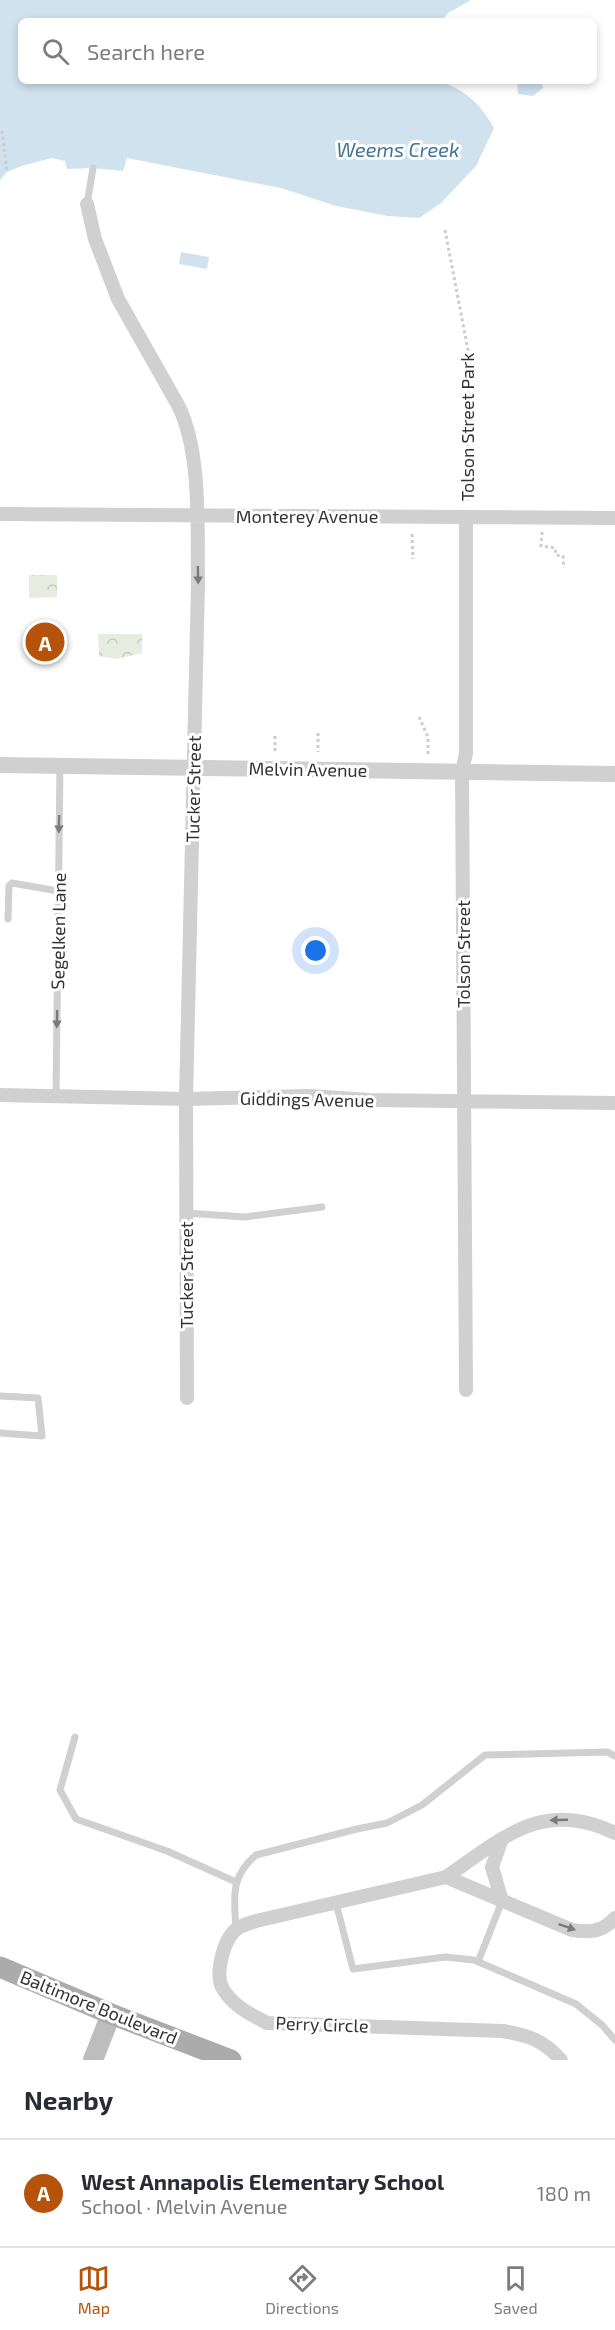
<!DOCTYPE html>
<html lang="en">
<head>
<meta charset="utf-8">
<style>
	body { margin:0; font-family:"Exo 2",sans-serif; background:#f7f7f7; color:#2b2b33 }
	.you { position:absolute; left:316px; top:951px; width:21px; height:21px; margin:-15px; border:4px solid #fff; border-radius:50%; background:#1a73e8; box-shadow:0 0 0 9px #1a73e833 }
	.badge { display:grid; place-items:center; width:39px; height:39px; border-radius:50%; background:#b45309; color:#fff; font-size:20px; font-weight:700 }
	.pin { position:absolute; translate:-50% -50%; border:3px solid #fff; box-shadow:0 2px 6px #0006 }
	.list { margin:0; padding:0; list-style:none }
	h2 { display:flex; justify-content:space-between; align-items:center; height:78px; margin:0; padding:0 24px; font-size:26px }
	h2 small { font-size:20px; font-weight:400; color:#7c7c81 }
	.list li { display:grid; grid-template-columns:39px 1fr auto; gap:18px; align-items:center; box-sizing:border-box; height:108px; padding:0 24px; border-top:2px solid #e1e1e2 }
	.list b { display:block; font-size:22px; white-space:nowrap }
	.list p { margin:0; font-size:20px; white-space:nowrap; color:#7c7c81 }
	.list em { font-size:20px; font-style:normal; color:#7c7c81 }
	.icon { flex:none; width:33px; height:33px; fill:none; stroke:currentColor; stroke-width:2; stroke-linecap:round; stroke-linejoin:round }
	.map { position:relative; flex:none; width:615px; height:2060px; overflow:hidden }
	.search { position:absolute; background:#fff; box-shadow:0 3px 9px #0003; left:18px; right:18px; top:18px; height:66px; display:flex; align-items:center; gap:15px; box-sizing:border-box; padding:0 21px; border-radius:9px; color:#7c7c81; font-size:22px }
	.sheet { height:186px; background:#fff }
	nav { display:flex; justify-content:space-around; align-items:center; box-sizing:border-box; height:84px; border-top:2px solid #e1e1e2; background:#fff; font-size:16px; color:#7c7c81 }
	nav a { display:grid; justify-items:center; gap:3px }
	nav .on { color:#b45309 }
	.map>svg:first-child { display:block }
	.park { fill:url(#park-crowns) }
	.water { fill:#cfe2ee }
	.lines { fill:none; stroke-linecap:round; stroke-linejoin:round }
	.path { stroke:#cdcdcd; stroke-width:3; stroke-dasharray:3 3; stroke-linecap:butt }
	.service { stroke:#d0d0d0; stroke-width:7 }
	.minor { stroke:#d0d0d0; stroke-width:14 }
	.tertiary { stroke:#d0d0d0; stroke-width:16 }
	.secondary { stroke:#bdbdbd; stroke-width:20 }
	.primary { stroke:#ababab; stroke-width:21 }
	.oneway { fill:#7a7a7a }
	.labels { text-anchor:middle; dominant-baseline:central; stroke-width:6; stroke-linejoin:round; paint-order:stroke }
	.street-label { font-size:18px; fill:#333; stroke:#fff }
	.water-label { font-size:20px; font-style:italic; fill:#3f7597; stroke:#fff }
</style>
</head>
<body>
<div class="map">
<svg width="615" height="2060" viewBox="0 0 615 2060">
	<defs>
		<pattern id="park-crowns" width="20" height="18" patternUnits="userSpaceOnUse" patternTransform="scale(1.5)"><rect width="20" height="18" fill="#e6ecdf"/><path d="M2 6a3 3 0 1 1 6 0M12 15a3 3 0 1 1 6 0" fill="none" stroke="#c6cbc0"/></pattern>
	</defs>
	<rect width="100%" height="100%" fill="#fff"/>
	<path class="park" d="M 29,575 L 57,575 L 57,597 L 29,598 Z
		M 98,634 L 142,634 L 142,653 L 117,659 L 99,656 Z"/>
	<path class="water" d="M 0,0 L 471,0 L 448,13 L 441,21 L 21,21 L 21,81 L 441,81 C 468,93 479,102 494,128 L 476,166 L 441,203 L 419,218 L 388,216 L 336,206 L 281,188 L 127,158 L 123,171 L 93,168 L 67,169 L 65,161 L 51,158 L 22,166 L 7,172 L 0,180 Z
		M 517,81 L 541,81 L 543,88 L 533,96 L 518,94 Z
		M 181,252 L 209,257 L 207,269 L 179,264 Z"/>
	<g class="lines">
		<path class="path" d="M 2,131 L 7,172
			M 445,230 L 468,350 L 467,502
			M 542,532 L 541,546 L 555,548 L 556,555 L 563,556 L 564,568
			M 412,534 L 413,559
			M 419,717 L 428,737 L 428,754
			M 318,733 L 318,752
			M 275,751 L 275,735"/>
		<path class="service" d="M 87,204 L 93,168
			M 8,919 L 9,886 L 12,883 L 58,891
			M 56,1096 L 60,765
			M 186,1213 L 245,1217 L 322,1207
			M 0,1396 L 38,1398 L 42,1436 L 0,1433
			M 75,1737 L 60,1790 L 76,1819 L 167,1851 L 236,1882
			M 336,1903 L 353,1969 L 445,1957 L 474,1960 L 576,2004 L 602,2025 L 615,2040
			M 236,1929 C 234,1897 230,1877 256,1855 L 357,1829 L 387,1823 L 422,1805 L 485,1755 L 607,1752 L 615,1756
			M 478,1962 L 502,1901"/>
		<path class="minor" d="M 87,204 L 95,239 L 118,299 L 178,405 C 202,452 197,531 198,584 L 186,1099 L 187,1398
			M 0,514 L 615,518
			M 0,1095 L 186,1099 L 310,1096 L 369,1100 L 615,1103
			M 466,1390 L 462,772 L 466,753 L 466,517
			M 615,1833 C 543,1798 503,1838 446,1877 L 572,1930 C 590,1933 602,1932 615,1918
			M 502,1839 L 492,1867 L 502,1901
			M 446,1877 L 256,1921 C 250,1923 243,1925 238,1928 C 224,1937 214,1974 223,1989 C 233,2006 250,2014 267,2023 L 503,2031 C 530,2036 543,2040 561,2060"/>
		<path class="tertiary" d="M 0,765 L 615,774"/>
		<path class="secondary" d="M 93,2060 L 111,2014"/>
		<path class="primary" d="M 0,1967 L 111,2014 L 231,2060"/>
	</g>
	<defs><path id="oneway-solid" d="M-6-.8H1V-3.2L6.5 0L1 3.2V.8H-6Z" transform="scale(1.5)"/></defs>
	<g class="oneway">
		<use href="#oneway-solid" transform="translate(198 575) rotate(89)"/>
		<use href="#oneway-solid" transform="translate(59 824) rotate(91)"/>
		<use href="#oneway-solid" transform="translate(57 1019) rotate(91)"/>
		<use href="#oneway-solid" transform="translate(559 1820) rotate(178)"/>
		<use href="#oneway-solid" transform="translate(567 1927) rotate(19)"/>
	</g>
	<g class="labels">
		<g class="street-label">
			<text transform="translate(467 427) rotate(-90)">Tolson Street Park</text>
			<text x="307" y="516">Monterey Avenue</text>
			<text transform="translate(308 769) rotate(1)">Melvin Avenue</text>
			<text transform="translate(193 789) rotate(-89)">Tucker Street</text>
			<text transform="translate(58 931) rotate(-89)">Segelken Lane</text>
			<text transform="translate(463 954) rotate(-90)">Tolson Street</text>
			<text transform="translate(307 1099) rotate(1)">Giddings Avenue</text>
			<text transform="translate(186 1275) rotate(-90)">Tucker Street</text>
			<text transform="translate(99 2007) rotate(22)">Baltimore Boulevard</text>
			<text transform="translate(322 2024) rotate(2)">Perry Circle</text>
		</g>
		<g class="water-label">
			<text x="398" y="149">Weems Creek</text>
		</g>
	</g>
</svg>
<div class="you"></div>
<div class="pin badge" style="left:45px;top:642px">A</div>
<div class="search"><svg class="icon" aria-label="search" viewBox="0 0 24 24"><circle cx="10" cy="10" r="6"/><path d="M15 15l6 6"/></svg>Search here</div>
</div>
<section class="sheet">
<h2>Nearby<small></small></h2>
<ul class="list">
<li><span class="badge">A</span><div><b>West Annapolis Elementary School</b><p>School · Melvin Avenue</p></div><em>180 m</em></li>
</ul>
</section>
<nav>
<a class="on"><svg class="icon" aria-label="map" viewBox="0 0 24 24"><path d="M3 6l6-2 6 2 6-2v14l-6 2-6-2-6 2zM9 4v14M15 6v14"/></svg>Map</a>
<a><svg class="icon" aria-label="directions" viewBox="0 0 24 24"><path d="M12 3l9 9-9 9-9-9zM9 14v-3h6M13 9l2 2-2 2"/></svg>Directions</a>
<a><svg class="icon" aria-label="saved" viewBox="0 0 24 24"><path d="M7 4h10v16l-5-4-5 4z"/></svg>Saved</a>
</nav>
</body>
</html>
